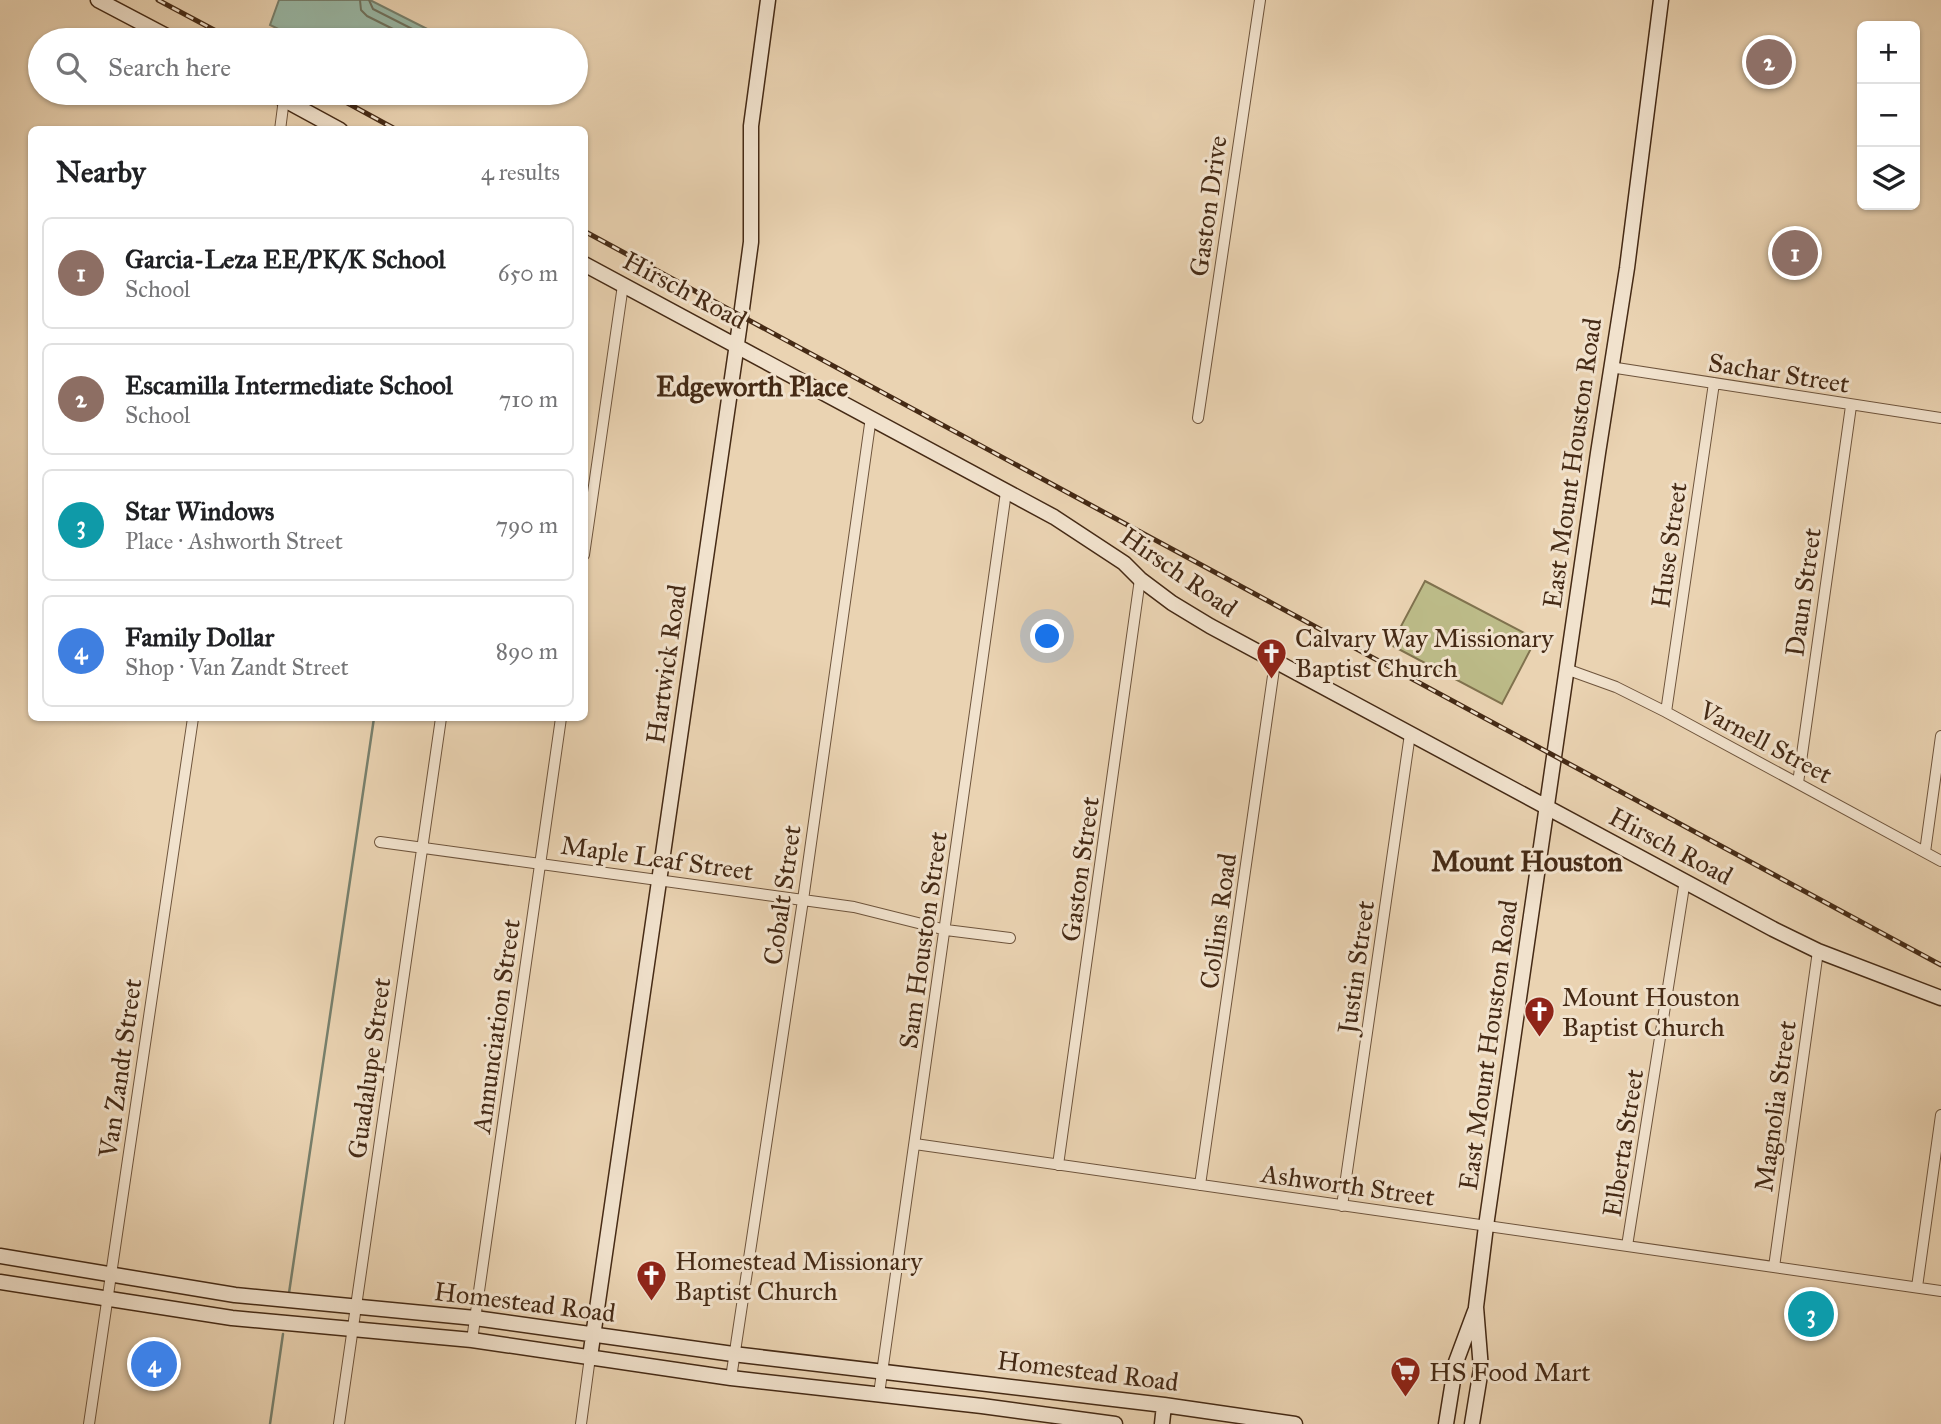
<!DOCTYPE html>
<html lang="en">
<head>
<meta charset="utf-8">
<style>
	body { margin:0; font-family:"IM FELL Great Primer",serif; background:#f2f2f2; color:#202124 }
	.controls { position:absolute; right:21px; top:21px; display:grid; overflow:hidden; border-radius:10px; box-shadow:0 2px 5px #0004 }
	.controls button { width:63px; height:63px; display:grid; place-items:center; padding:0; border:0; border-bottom:2px solid #e0e0e0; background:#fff; color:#202124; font:35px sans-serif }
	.you { position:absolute; left:1048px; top:637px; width:24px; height:24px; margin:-18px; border:5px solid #fff; border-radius:50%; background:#1a73e8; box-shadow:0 0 0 10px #1a73e833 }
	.badge { display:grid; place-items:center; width:46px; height:46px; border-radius:50%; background:#0f766e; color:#fff; font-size:23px; font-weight:700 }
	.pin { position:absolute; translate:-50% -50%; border:4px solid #fff; box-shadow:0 2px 7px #0006 }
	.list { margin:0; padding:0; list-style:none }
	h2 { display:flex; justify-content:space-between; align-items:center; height:91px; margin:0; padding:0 28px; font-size:30px }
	h2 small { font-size:23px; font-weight:400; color:#757577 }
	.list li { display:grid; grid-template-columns:46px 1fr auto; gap:21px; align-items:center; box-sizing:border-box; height:112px; margin:0 14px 14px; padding:0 14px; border:2px solid #e0e0e0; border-radius:10px }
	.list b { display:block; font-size:26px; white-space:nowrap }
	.list p { margin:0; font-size:23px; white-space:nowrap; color:#757577 }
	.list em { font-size:23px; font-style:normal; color:#757577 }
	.icon { flex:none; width:38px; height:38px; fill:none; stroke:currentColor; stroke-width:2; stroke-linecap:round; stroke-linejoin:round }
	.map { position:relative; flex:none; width:1941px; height:1424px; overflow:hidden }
	.search { position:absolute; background:#fff; box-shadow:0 2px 5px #0004; left:28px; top:28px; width:560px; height:77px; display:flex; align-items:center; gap:18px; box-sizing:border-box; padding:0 24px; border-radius:38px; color:#757577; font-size:26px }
	.panel { position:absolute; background:#fff; box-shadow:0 2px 5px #0004; left:28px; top:126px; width:560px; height:595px; border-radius:10px }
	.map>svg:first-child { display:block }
	.green { fill:#bcbb88; stroke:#80724e; stroke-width:2 }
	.water { fill:#99b9a7; stroke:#77806d; stroke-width:2 }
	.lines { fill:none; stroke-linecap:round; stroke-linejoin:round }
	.shore { stroke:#6f725e; stroke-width:2 }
	.stream { stroke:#77806d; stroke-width:2.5 }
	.street-casing { stroke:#6e543c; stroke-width:12 }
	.secondary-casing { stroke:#452a15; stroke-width:17 }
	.street { stroke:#f1e2cd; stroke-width:10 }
	.secondary { stroke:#f1e2cd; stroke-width:14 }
	.rail-casing { stroke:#452a15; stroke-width:5 }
	.rail { stroke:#f1e2cd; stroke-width:2.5; stroke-dasharray:8; stroke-linecap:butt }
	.labels { text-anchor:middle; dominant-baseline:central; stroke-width:6; stroke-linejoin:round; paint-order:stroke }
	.street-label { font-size:26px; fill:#452a15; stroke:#f1e2cd }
	.poi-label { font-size:26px; fill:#452a15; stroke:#f1e2cd; text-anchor:start }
	.neighbourhood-label { font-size:28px; font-weight:bold; fill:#452a15; stroke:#f1e2cd }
</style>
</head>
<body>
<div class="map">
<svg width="1941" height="1424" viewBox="0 0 1941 1424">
	<rect width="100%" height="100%" fill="#ead3b2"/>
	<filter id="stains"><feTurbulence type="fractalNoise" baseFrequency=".00286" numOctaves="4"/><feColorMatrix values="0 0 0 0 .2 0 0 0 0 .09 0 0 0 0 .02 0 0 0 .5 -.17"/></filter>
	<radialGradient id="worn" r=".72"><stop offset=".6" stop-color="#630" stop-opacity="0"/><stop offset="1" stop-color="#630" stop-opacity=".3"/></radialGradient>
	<path class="green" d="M 1425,581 L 1536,639 L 1502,704 L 1391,645 Z"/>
	<path class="water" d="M 279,0 L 370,0 L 449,40 L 301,40 L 270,25 Z"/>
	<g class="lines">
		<path class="shore" d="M 360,0 L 361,10 L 367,16 L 415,40
			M 369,0 L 373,9 L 434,40"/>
		<path class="stream" d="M 289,1293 L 374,718
			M 270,1424 L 283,1334"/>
		<defs>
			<path id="street" d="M 280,130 L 284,99
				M 1610,367 L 1941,418
				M 1198,418 L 1260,0
				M 584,555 L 623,285
				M 1566,669 L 1616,687 L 1666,712 L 1941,861
				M 1666,712 L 1714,383
				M 1798,783 L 1851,406
				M 380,842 L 854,907 L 946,930 L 1010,938
				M 1925,852 L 1941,736
				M 915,1144 L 1941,1291
				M 1058,1165 L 1140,579
				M 1200,1185 L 1275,662
				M 1342,1206 L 1410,734
				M 1627,1246 L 1685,880
				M 1774,1267 L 1818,951
				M 1917,1287 L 1941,1115
				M 472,1340 L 561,718
				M 731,1378 L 803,900 L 871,417
				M 879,1394 L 1006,492
				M 89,1424 L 193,718
				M 339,1424 L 441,718
				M 581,1424 L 590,1357"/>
			<path id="secondary" d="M 98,0 L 174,40
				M 272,93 L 340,130
				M 584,264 L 1054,517 L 1124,563 L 1140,579 L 1172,603 L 1210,626 L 1773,929 L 1818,951 L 1941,998
				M 0,1256 L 235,1295 L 475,1318 L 733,1354 L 1164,1405 L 1295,1424
				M 0,1282 L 232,1318 L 472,1340 L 731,1378 L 982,1406 L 1115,1424
				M 590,1357 L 741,316 L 751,242 L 751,126 L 768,0
				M 1162,1424 L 1164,1405
				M 1446,1424 L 1456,1362 L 1475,1311
				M 1472,1424 L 1481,1369 L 1476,1307 L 1486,1226 L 1598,453 L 1627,268 L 1661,0"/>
		</defs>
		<use href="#street" class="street-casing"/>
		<use href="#secondary" class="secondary-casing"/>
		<use href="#street" class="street"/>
		<use href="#secondary" class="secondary"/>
		<defs>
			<path id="rail" d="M 158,0 L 233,40
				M 329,93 L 397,130
				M 584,231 L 1941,965"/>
		</defs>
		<use href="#rail" class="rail-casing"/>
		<use href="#rail" class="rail"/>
	</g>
	<defs>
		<symbol id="church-pin" viewBox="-11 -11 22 30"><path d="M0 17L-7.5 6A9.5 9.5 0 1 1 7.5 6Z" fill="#8f2418" stroke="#f1e2cd"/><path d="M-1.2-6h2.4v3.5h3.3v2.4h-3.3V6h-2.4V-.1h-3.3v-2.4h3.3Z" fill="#fff"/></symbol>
		<symbol id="supermarket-pin" viewBox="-11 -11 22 30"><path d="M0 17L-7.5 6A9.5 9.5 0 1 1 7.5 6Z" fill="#8f2418" stroke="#f1e2cd"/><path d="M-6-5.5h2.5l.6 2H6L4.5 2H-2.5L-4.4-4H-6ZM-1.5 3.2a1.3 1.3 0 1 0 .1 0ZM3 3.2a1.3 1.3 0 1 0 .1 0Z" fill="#fff"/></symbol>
	</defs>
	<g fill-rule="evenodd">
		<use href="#church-pin" x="1254" y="636" width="35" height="47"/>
		<use href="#church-pin" x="1522" y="994" width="35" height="47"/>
		<use href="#church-pin" x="634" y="1258" width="35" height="47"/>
		<use href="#supermarket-pin" x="1388" y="1354" width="35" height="47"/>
	</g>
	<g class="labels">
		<g class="street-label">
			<text transform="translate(1208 206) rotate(-82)">Gaston Drive</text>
			<text transform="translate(685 290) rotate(28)">Hirsch Road</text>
			<text transform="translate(1779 373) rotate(9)">Sachar Street</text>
			<text transform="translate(1572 463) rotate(-82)">East Mount Houston Road</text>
			<text transform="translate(1669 545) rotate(-82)">Huse Street</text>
			<text transform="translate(1179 572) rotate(35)">Hirsch Road</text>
			<text transform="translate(1803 592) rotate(-82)">Daun Street</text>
			<text transform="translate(666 664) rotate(-82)">Hartwick Road</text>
			<text transform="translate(1766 742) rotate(28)">Varnell Street</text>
			<text transform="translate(1671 846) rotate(28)">Hirsch Road</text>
			<text transform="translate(657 858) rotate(8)">Maple Leaf Street</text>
			<text transform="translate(1080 869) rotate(-82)">Gaston Street</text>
			<text transform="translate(782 895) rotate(-82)">Cobalt Street</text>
			<text transform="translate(1218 921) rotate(-82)">Collins Road</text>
			<text transform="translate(923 940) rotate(-82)">Sam Houston Street</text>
			<text transform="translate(1356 967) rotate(-82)">Justin Street</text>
			<text transform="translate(496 1026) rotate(-82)">Annunciation Street</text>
			<text transform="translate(1488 1045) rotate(-82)">East Mount Houston Road</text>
			<text transform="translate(120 1068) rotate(-82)">Van Zandt Street</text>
			<text transform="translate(369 1068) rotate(-82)">Guadalupe Street</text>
			<text transform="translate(1775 1106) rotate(-82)">Magnolia Street</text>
			<text transform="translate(1623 1143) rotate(-81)">Elberta Street</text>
			<text transform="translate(1348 1185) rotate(8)">Ashworth Street</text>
			<text transform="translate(525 1302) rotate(7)">Homestead Road</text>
			<text transform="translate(1088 1371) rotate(7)">Homestead Road</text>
		</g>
		<g class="poi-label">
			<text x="1295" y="638">Calvary Way Missionary<tspan x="1295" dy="30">Baptist Church</tspan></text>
			<text x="1562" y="997">Mount Houston<tspan x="1562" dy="30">Baptist Church</tspan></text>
			<text x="675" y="1261">Homestead Missionary<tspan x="675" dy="30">Baptist Church</tspan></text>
			<text x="1429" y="1372">HS Food Mart</text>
		</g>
		<g class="neighbourhood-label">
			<text x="752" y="386">Edgeworth Place</text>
			<text x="1527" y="861">Mount Houston</text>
		</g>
	</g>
	<rect width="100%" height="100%" filter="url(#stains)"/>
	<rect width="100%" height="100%" fill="url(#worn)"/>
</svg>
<div class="controls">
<button>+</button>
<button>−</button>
<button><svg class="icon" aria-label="layers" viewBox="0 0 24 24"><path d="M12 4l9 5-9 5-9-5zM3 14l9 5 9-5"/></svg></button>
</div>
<div class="you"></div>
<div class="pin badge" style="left:1795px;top:253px;background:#8d6e63">1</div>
<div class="pin badge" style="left:1769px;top:62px;background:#8d6e63">2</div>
<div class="pin badge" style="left:1811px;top:1314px;background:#0f9aa8">3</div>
<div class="pin badge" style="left:154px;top:1364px;background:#3f7fe0">4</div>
<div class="search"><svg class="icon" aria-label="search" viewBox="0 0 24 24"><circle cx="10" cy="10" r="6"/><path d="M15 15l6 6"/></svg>Search here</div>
<section class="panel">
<h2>Nearby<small>4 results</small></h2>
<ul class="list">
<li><span class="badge" style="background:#8d6e63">1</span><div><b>Garcia-Leza EE/PK/K School</b><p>School</p></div><em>650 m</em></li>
<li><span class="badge" style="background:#8d6e63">2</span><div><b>Escamilla Intermediate School</b><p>School</p></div><em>710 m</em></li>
<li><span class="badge" style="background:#0f9aa8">3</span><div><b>Star Windows</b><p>Place · Ashworth Street</p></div><em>790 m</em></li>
<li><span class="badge" style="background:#3f7fe0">4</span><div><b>Family Dollar</b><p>Shop · Van Zandt Street</p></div><em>890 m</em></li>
</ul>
</section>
</div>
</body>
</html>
